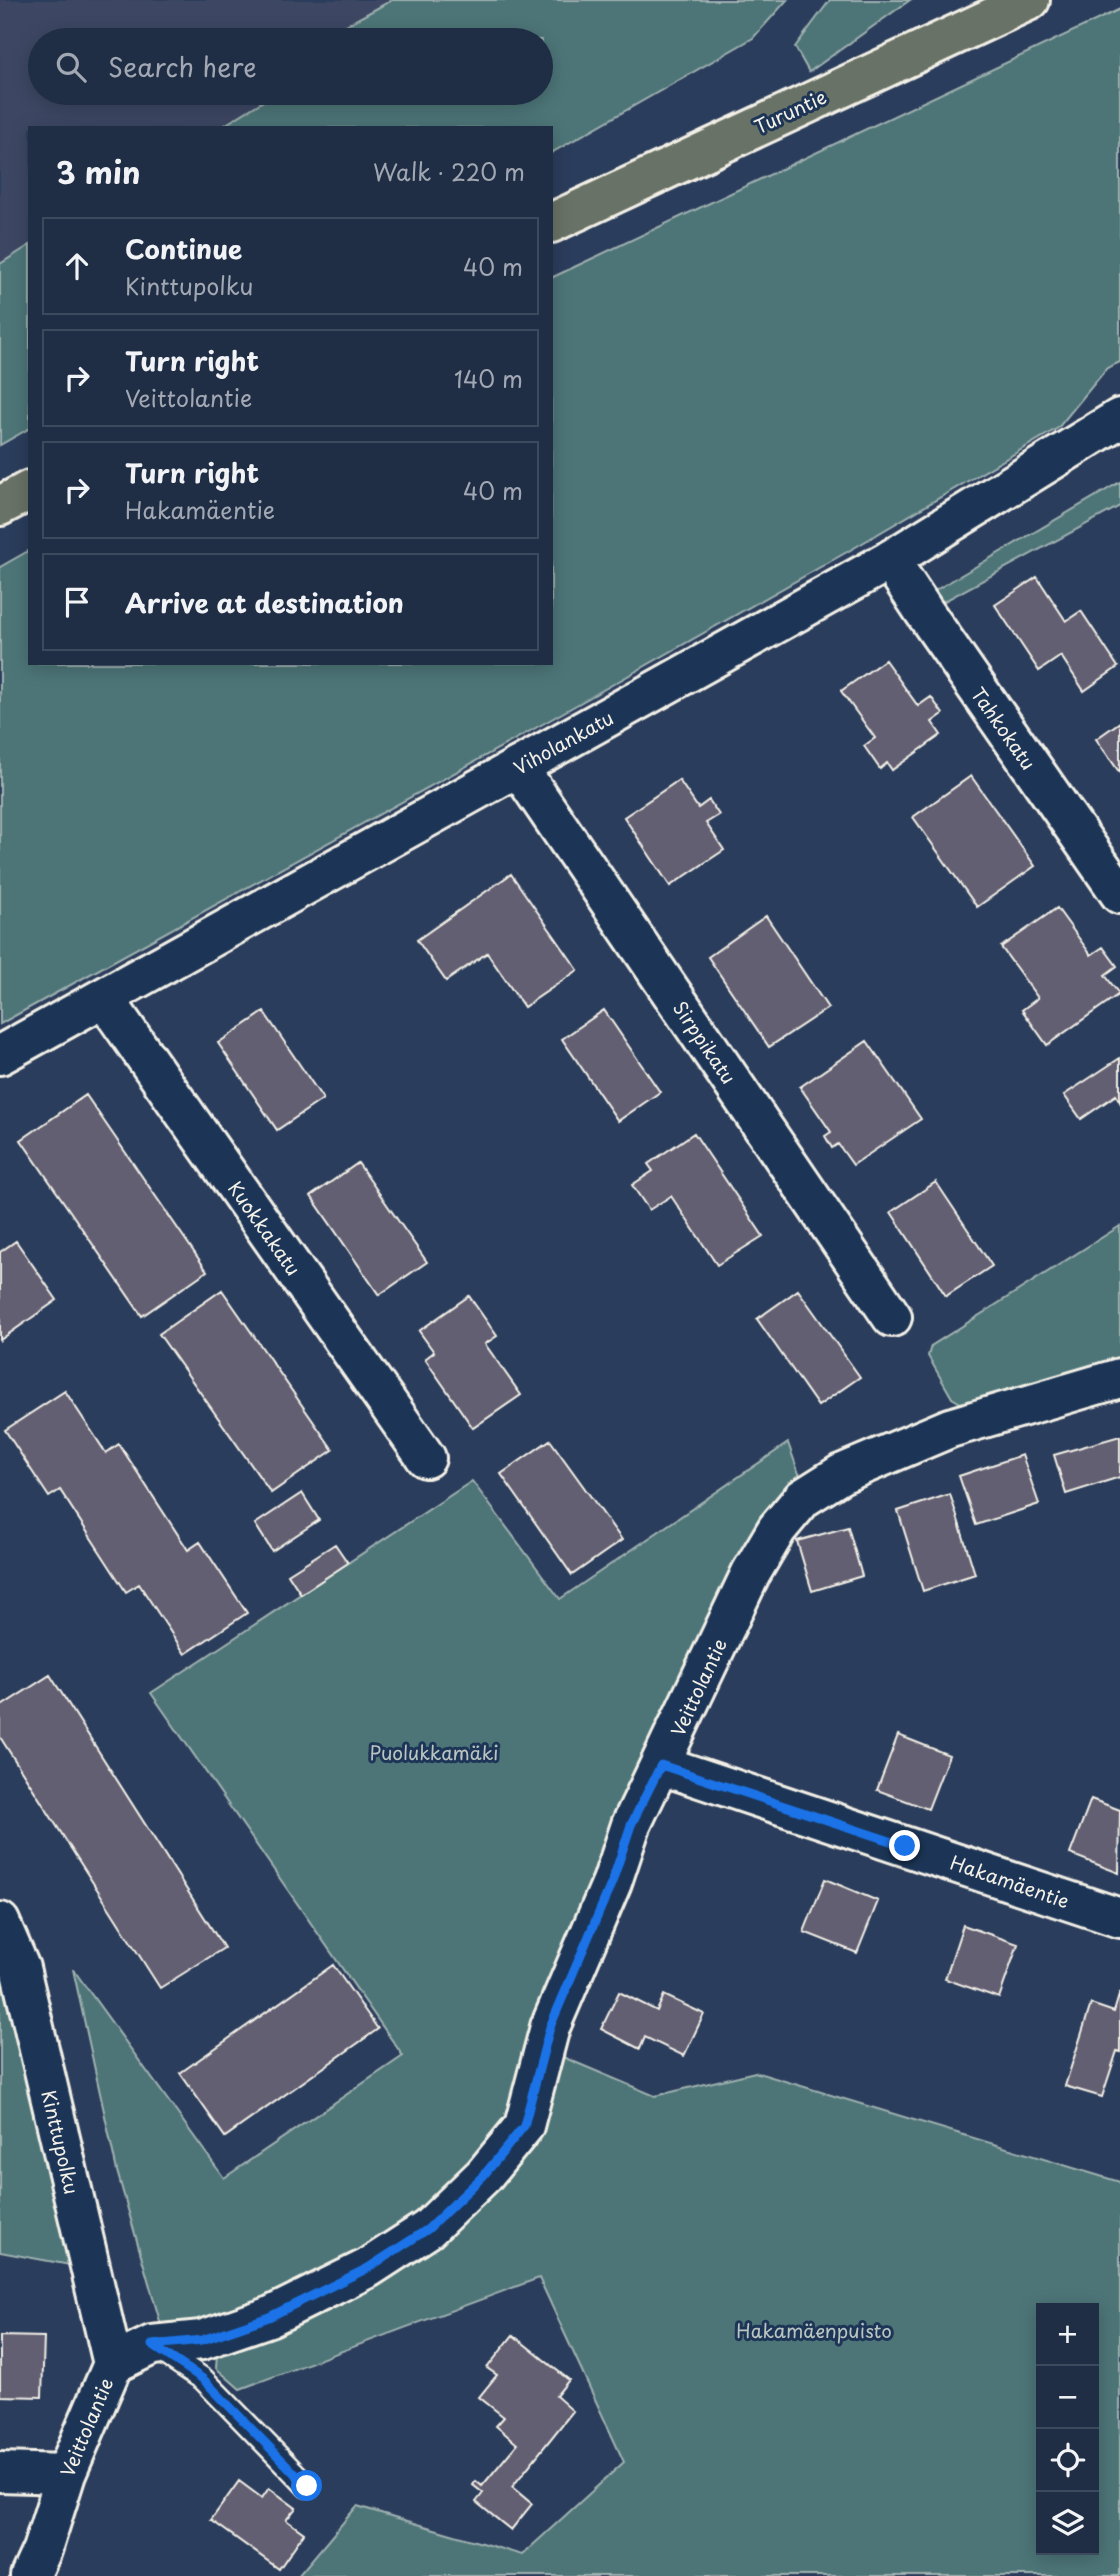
<!DOCTYPE html>
<html lang="en">
<head>
<meta charset="utf-8">
<style>
	body { margin:0; font-family:"Playpen Sans",sans-serif; background:#28364c; color:#f1f3f6 }
	.controls { position:absolute; right:21px; bottom:21px; display:grid; overflow:hidden; border-radius:0px; box-shadow:0 4px 18px #0003 }
	.controls button { width:63px; height:63px; display:grid; place-items:center; padding:0; border:0; border-bottom:2px solid #3d4a5e; background:#202e45; color:#f1f3f6; font:35px sans-serif }
	.stop { position:absolute; width:21px; height:21px; margin:-16px; border:5px solid #1a73e8; border-radius:50%; background:#fff }
	.stop.end { background:#1a73e8; border-color:#fff; box-shadow:0 2px 7px #0008 }
	.list { margin:0; padding:0; list-style:none }
	h2 { display:flex; justify-content:space-between; align-items:center; height:91px; margin:0; padding:0 28px; font-size:30px }
	h2 small { font-size:23px; font-weight:400; color:#a2a8b3 }
	.list li { display:grid; grid-template-columns:46px 1fr auto; gap:21px; align-items:center; box-sizing:border-box; height:98px; margin:0 14px 14px; padding:0 14px; border:2px solid #3d4a5e; border-radius:0px }
	.list b { display:block; font-size:26px; white-space:nowrap }
	.list p { margin:0; font-size:23px; white-space:nowrap; color:#a2a8b3 }
	.list em { font-size:23px; font-style:normal; color:#a2a8b3 }
	.icon { flex:none; width:38px; height:38px; fill:none; stroke:currentColor; stroke-width:2; stroke-linecap:round; stroke-linejoin:round }
	.map { position:relative; flex:none; width:1120px; height:2576px; overflow:hidden }
	.search { position:absolute; background:#202e45; box-shadow:0 4px 18px #0003; left:28px; top:28px; width:525px; height:77px; display:flex; align-items:center; gap:18px; box-sizing:border-box; padding:0 24px; border-radius:38px; color:#a2a8b3; font-size:26px }
	.panel { position:absolute; background:#202e45; box-shadow:0 4px 18px #0003; left:28px; top:126px; width:525px; height:539px; border-radius:0px }
	.map>svg:first-child { display:block }
	.built { fill:#3c4763 }
	.green { fill:#4d7478; stroke:#a0b2b0; stroke-width:2; fill-rule:evenodd }
	.building { fill:#635e72; stroke:#f4f1e8; stroke-width:2 }
	.lines { fill:none; stroke-linecap:round; stroke-linejoin:round }
	.service-casing { stroke:#f4f1e8; stroke-width:26 }
	.minor-casing { stroke:#f4f1e8; stroke-width:44 }
	.secondary-casing { stroke:#f4f1e8; stroke-width:44 }
	.trunk-casing { stroke:#f4f1e8; stroke-width:44 }
	.service { stroke:#1d3557; stroke-width:21 }
	.minor { stroke:#1d3557; stroke-width:38 }
	.secondary { stroke:#1d3557; stroke-width:38 }
	.trunk { stroke:#697266; stroke-width:38 }
	.route { stroke:#1a73e8; stroke-width:9 }
	.labels { text-anchor:middle; dominant-baseline:central; stroke-width:6; stroke-linejoin:round; paint-order:stroke }
	.street-label { font-size:19px; fill:#f4f1e8; stroke:#1d3557 }
	.park-label { font-size:19px; fill:#bac5c1; stroke:#1d3557 }
</style>
</head>
<body>
<div class="map">
<svg width="1120" height="2576" viewBox="0 0 1120 2576">
	<rect width="100%" height="100%" fill="#2b3d5c"/>
	<filter id="ink" filterUnits="userSpaceOnUse"><feTurbulence type="fractalNoise" baseFrequency=".0143" numOctaves="2"/><feDisplacementMap in="SourceGraphic" scale="14" xChannelSelector="R" yChannelSelector="G"/><feConvolveMatrix kernelMatrix="1 2 1 2 8 2 1 2 1" color-interpolation-filters="sRGB"/></filter>
	<g filter="url(#ink)">
		<path class="built" d="M 0,0 L 392,0 L 319,40 L 40,40 L 40,93 L 265,93 L 268,97 L 220,128 L 30,128 L 30,245 L 0,264 Z"/>
		<path class="green" d="M 392,0 L 787,0 L 753,38 L 551,153 L 551,128 L 220,128 L 268,98 L 265,93 L 541,93 L 541,40 L 319,40 Z
			M 830,0 L 910,0 L 809,72 L 795,47 Z
			M 1120,9 L 1120,362 L 1107,368 L 1058,428 L 854,548 L 541,725 L 0,1024 L 0,567 L 30,550 L 30,663 L 551,663 L 551,278 Z
			M 30,245 L 30,428 L 0,445 L 0,264 Z
			M 1120,482 L 1120,506 L 941,603 L 934,591 Z
			M 1120,1226 L 1120,1368 L 964,1405 L 952,1398 L 928,1356 L 931,1346 Z
			M 788,1443 L 803,1485 L 515,2121 L 419,2220 L 265,2307 L 163,2332 L 117,2171 L 73,1969 L 224,2178 L 403,2056 L 151,1693 L 472,1481 L 560,1599 Z
			M 0,1974 L 1,1977 L 70,2265 L 0,2252 Z
			M 558,2055 L 655,2096 L 755,2072 L 1120,2182 L 1120,2576 L 298,2576 L 357,2506 L 522,2555 L 624,2462 L 539,2278 L 240,2389 L 216,2368 L 217,2353 L 375,2279 ZM 1041,2308 L 1094,2308 L 1094,2550 L 1041,2550 Z"/>
		<path class="building" d="M 1037,577 L 1066,621 L 1081,611 L 1118,667 L 1084,691 L 1061,656 L 1039,671 L 995,605 Z
			M 885,660 L 918,706 L 931,697 L 943,714 L 932,722 L 941,735 L 892,770 L 887,763 L 880,769 L 864,746 L 875,738 L 841,691 Z
			M 1120,722 L 1120,773 L 1096,739 Z
			M 971,776 L 1035,866 L 977,907 L 913,817 Z
			M 679,780 L 698,808 L 709,800 L 719,815 L 706,823 L 724,850 L 670,886 L 624,817 Z
			M 511,874 L 578,970 L 524,1007 L 487,953 L 446,981 L 417,940 Z
			M 1057,908 L 1091,955 L 1103,947 L 1117,966 L 1105,975 L 1119,994 L 1047,1045 L 1022,1010 L 1038,998 L 1001,947 Z
			M 766,916 L 828,1008 L 769,1047 L 708,957 Z
			M 604,1010 L 660,1092 L 618,1121 L 562,1039 Z
			M 264,1012 L 323,1099 L 277,1130 L 218,1043 Z
			M 867,1041 L 921,1119 L 853,1165 L 838,1144 L 832,1148 L 825,1136 L 831,1132 L 800,1087 Z
			M 1120,1058 L 1120,1102 L 1116,1095 L 1081,1119 L 1064,1095 Z
			M 86,1095 L 207,1271 L 142,1316 L 21,1140 Z
			M 694,1133 L 763,1236 L 717,1265 L 671,1196 L 649,1210 L 632,1185 L 653,1171 L 648,1164 Z
			M 358,1163 L 427,1262 L 379,1295 L 311,1196 Z
			M 936,1182 L 992,1266 L 946,1296 L 891,1212 Z
			M 16,1241 L 57,1300 L 0,1340 L 0,1252 Z
			M 222,1290 L 333,1450 L 271,1493 L 159,1334 Z
			M 798,1290 L 860,1377 L 818,1406 L 757,1319 Z
			M 469,1296 L 497,1336 L 485,1344 L 521,1395 L 473,1428 L 425,1359 L 434,1352 L 419,1331 Z
			M 65,1391 L 106,1453 L 119,1444 L 188,1550 L 200,1542 L 247,1613 L 185,1654 L 139,1584 L 126,1592 L 60,1490 L 49,1497 L 5,1430 Z
			M 1120,1436 L 1120,1477 L 1066,1494 L 1054,1455 Z
			M 550,1440 L 622,1540 L 572,1575 L 501,1474 Z
			M 1022,1455 L 1039,1504 L 976,1525 L 959,1476 Z
			M 302,1493 L 319,1520 L 272,1551 L 255,1524 Z
			M 950,1494 L 975,1574 L 923,1591 L 898,1511 Z
			M 848,1527 L 862,1576 L 812,1591 L 797,1541 Z
			M 335,1544 L 348,1563 L 301,1594 L 288,1574 Z
			M 50,1675 L 224,1948 L 160,1988 L 0,1737 L 0,1707 Z
			M 898,1735 L 949,1755 L 928,1809 L 877,1790 Z
			M 1091,1799 L 1120,1810 L 1119,1873 L 1070,1854 Z
			M 825,1879 L 878,1901 L 857,1953 L 804,1932 Z
			M 963,1925 L 1018,1944 L 999,1998 L 945,1979 Z
			M 333,1965 L 378,2029 L 225,2137 L 180,2073 Z
			M 619,1992 L 657,2011 L 664,1995 L 704,2014 L 684,2056 L 645,2037 L 640,2049 L 601,2029 Z
			M 1120,1992 L 1120,2052 L 1117,2051 L 1102,2097 L 1065,2086 L 1091,2004 L 1114,2012 Z
			M 513,2335 L 569,2380 L 556,2396 L 573,2411 L 512,2487 L 532,2504 L 511,2530 L 476,2502 L 483,2493 L 473,2485 L 476,2481 L 482,2486 L 517,2444 L 496,2426 L 504,2417 L 479,2397 L 497,2375 L 487,2368 Z
			M 0,2336 L 44,2337 L 42,2397 L 0,2396 Z
			M 239,2481 L 262,2498 L 269,2488 L 296,2508 L 286,2520 L 304,2533 L 279,2569 L 211,2520 Z"/>
		<g class="lines">
			<defs>
				<path id="service" d="M 154,2346 L 203,2379 L 307,2486"/>
				<path id="minor" d="M 890,560 L 923,610 L 1120,894
					M 518,767 L 892,1317
					M 104,998 L 426,1458
					M 661,1765 L 1120,1918
					M 0,1922 L 20,1968 L 113,2364
					M 0,2472 L 66,2474
					M 30,2576 L 42,2550 L 66,2474 L 113,2364 L 152,2345 L 202,2340 L 269,2317 L 368,2268 L 428,2229 L 484,2175 L 524,2126 L 550,2027 L 612,1882 L 631,1825 L 751,1573 L 777,1529 L 803,1498 L 841,1474 L 950,1428 L 1120,1378"/>
				<path id="secondary" d="M 0,1055 L 890,560 L 1120,418"/>
				<path id="trunk" d="M 551,223 L 1030,0
					M 0,506 L 30,490"/>
			</defs>
			<use href="#service" class="service-casing"/>
			<use href="#minor" class="minor-casing"/>
			<use href="#secondary" class="secondary-casing"/>
			<use href="#trunk" class="trunk-casing"/>
			<use href="#service" class="service"/>
			<use href="#minor" class="minor"/>
			<use href="#secondary" class="secondary"/>
			<use href="#trunk" class="trunk"/>
		</g>
	</g>
	<g class="lines" filter="url(#ink)">
		<path class="route" d="M 307,2486 L 203,2379 L 152,2345 L 202,2340 L 269,2317 L 368,2268 L 428,2229 L 484,2175 L 524,2126 L 550,2027 L 612,1882 L 631,1825 L 661,1765 L 905,1846"/>
	</g>
	<g class="labels">
		<g class="street-label">
			<text transform="translate(790 111) rotate(-25)">Turuntie</text>
			<text transform="translate(1004 728) rotate(55)">Tahkokatu</text>
			<text transform="translate(563 742) rotate(-29)">Viholankatu</text>
			<text transform="translate(705 1042) rotate(56)">Sirppikatu</text>
			<text transform="translate(265 1228) rotate(55)">Kuokkakatu</text>
			<text transform="translate(698 1687) rotate(-65)">Veittolantie</text>
			<text transform="translate(1010 1881) rotate(19)">Hakamäentie</text>
			<text transform="translate(61 2142) rotate(77)">Kinttupolku</text>
			<text transform="translate(86 2427) rotate(-67)">Veittolantie</text>
		</g>
		<g class="park-label">
			<text x="434" y="1752">Puolukkamäki</text>
			<text x="814" y="2330">Hakamäenpuisto</text>
		</g>
	</g>
</svg>
<div class="controls">
<button>+</button>
<button>−</button>
<button><svg class="icon" aria-label="locate" viewBox="0 0 24 24"><circle cx="12" cy="12" r="6"/><path d="M12 2v4M12 18v4M2 12h4M18 12h4"/></svg></button>
<button><svg class="icon" aria-label="layers" viewBox="0 0 24 24"><path d="M12 4l9 5-9 5-9-5zM3 14l9 5 9-5"/></svg></button>
</div>
<div class="stop" style="left:307px;top:2486px"></div>
<div class="stop end" style="left:905px;top:1846px"></div>
<div class="search"><svg class="icon" aria-label="search" viewBox="0 0 24 24"><circle cx="10" cy="10" r="6"/><path d="M15 15l6 6"/></svg>Search here</div>
<section class="panel">
<h2>3 min<small>Walk · 220 m</small></h2>
<ul class="list">
<li><svg class="icon" aria-label="ahead" viewBox="0 0 24 24"><path d="M12 20V5M6 11l6-6 6 6"/></svg><div><b>Continue</b><p>Kinttupolku</p></div><em>40 m</em></li>
<li><svg class="icon" aria-label="right" viewBox="0 0 24 24"><path d="M7 20v-9h11M14 6l5 5-5 5"/></svg><div><b>Turn right</b><p>Veittolantie</p></div><em>140 m</em></li>
<li><svg class="icon" aria-label="right" viewBox="0 0 24 24"><path d="M7 20v-9h11M14 6l5 5-5 5"/></svg><div><b>Turn right</b><p>Hakamäentie</p></div><em>40 m</em></li>
<li><svg class="icon" aria-label="arrive" viewBox="0 0 24 24"><path d="M6 21V4h12l-3 4 3 4H6"/></svg><div><b>Arrive at destination</b></div></li>
</ul>
</section>
</div>
</body>
</html>
